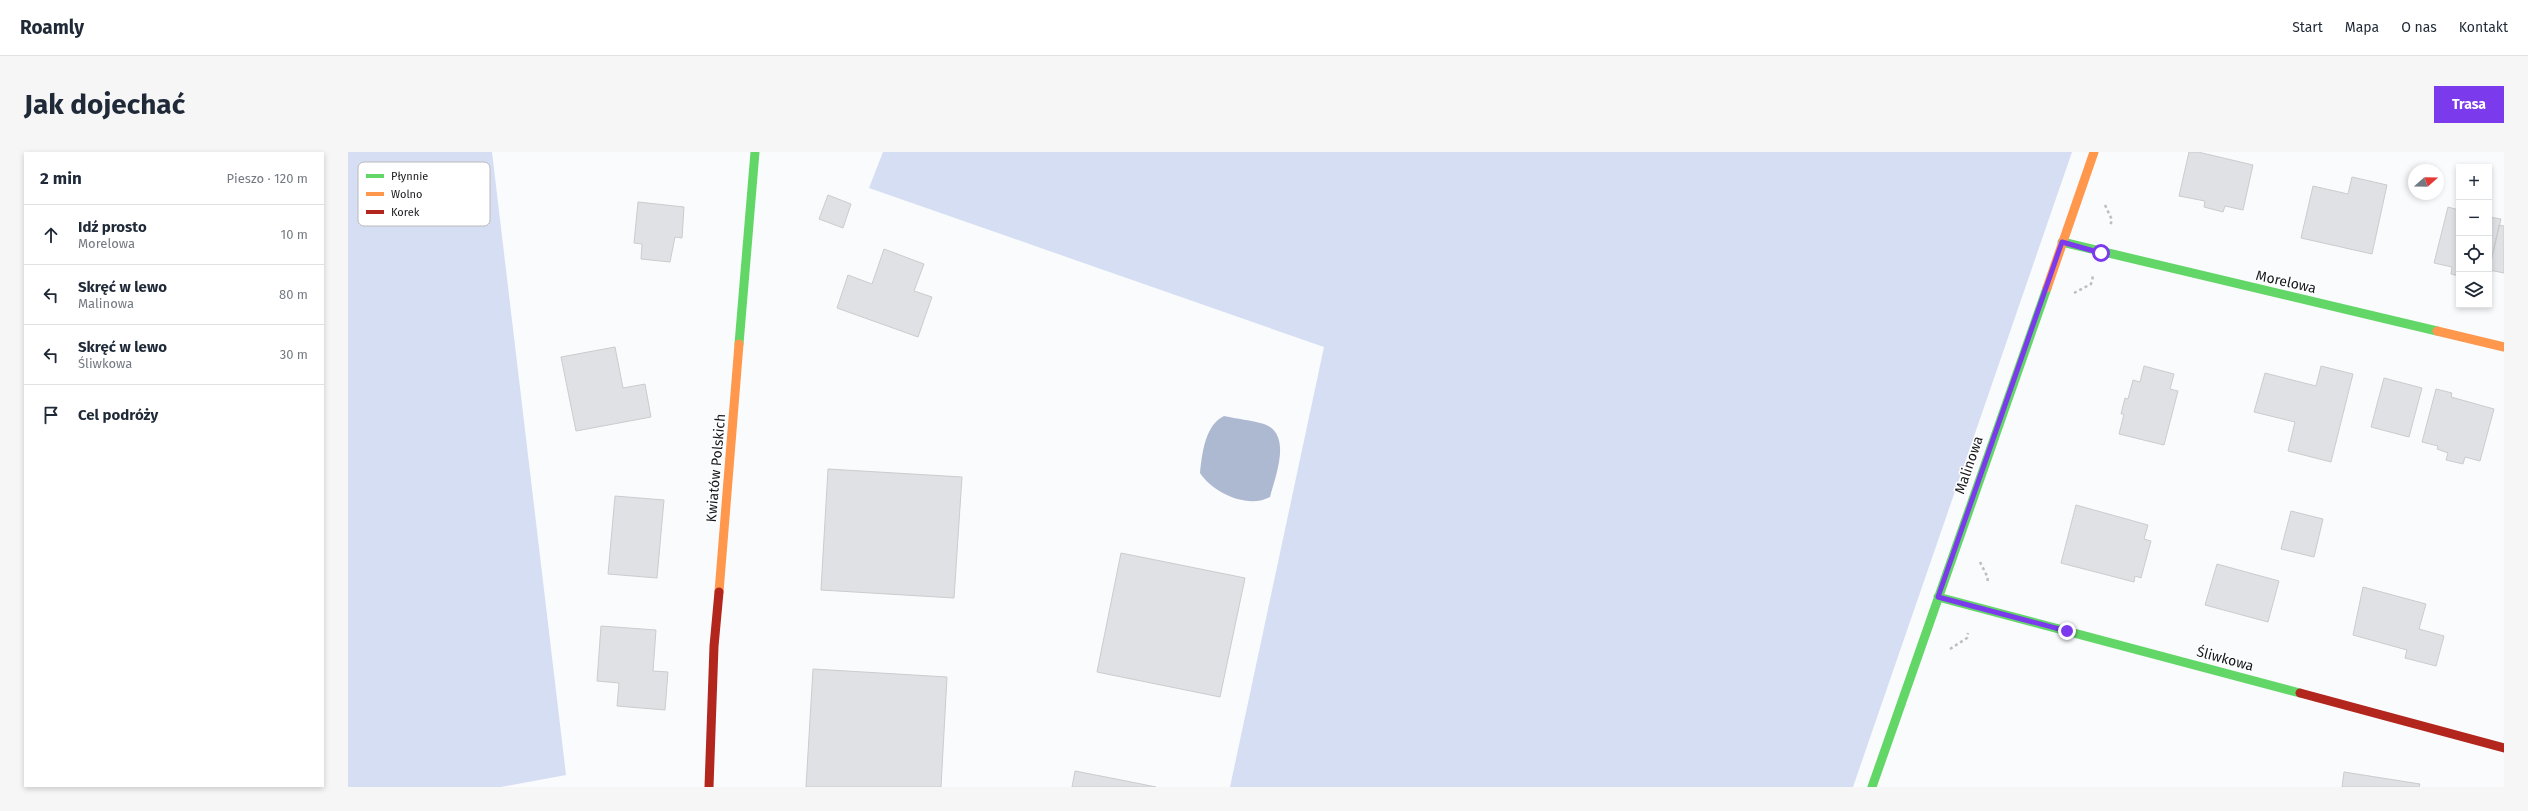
<!DOCTYPE html>
<html lang="pl">
<head>
<meta charset="utf-8">
<style>
	body { margin:0; font-family:"Fira Sans",sans-serif; background:#f6f6f7; color:#1f2937 }
	.controls { position:absolute; right:12px; top:12px; display:grid; overflow:hidden; border-radius:0px; box-shadow:0 2px 6px #0003 }
	.controls button { width:36px; height:36px; display:grid; place-items:center; padding:0; border:0; border-bottom:1px solid #e0e1e3; background:#fff; color:#1f2937; font:20px sans-serif }
	.compass { position:absolute; left:2060px; top:12px; width:36px; height:36px; border-radius:50%; background:#fff; box-shadow:0 2px 6px #0003; rotate:70deg }
	.stop { position:absolute; width:12px; height:12px; margin:-9px; border:3px solid #7c3aed; border-radius:50%; background:#fff }
	.stop.end { background:#7c3aed; border-color:#fff; box-shadow:0 1px 4px #0008 }
	.list { margin:0; padding:0; list-style:none }
	h2 { display:flex; justify-content:space-between; align-items:center; height:52px; margin:0; padding:0 16px; font-size:17px }
	h2 small { font-size:13px; font-weight:400; color:#747a83 }
	.list li { display:grid; grid-template-columns:26px 1fr auto; gap:12px; align-items:center; box-sizing:border-box; height:60px; padding:0 16px; border-top:1px solid #e0e1e3 }
	.list b { display:block; font-size:15px; white-space:nowrap }
	.list p { margin:0; font-size:13px; white-space:nowrap; color:#747a83 }
	.list em { font-size:13px; font-style:normal; color:#747a83 }
	.icon { flex:none; width:22px; height:22px; fill:none; stroke:currentColor; stroke-width:2; stroke-linecap:round; stroke-linejoin:round }
	.map { position:relative; flex:none; width:2156px; height:635px; overflow:hidden; border-radius:0px }
	header { display:flex; align-items:center; gap:24px; box-sizing:border-box; height:56px; padding:0 20px; background:#fff; border-bottom:1px solid #e0e1e3 }
	header strong { font-size:19px }
	nav { display:flex; gap:22px; margin-inline-start:auto; font-size:14px }
	.intro { display:flex; align-items:center; justify-content:space-between; box-sizing:border-box; height:96px; padding:0 24px }
	h1 { margin:0; font-size:28px }
	.button { padding:10px 18px; border-radius:0px; background:#7c3aed; color:#fff; font-size:14px; font-weight:700 }
	main { display:flex; gap:24px; padding:0 24px }
	aside { flex:1; background:#fff; border-radius:0px; box-shadow:0 2px 6px #0003 }
	.map>svg:first-child { display:block }
	.green { fill:#d5def3 }
	.water { fill:#adb8d1 }
	.building { fill:#dfe1e4; stroke:#caccce }
	.lines { fill:none; stroke-linecap:round; stroke-linejoin:round }
	.path { stroke:#bdbebf; stroke-width:2.5; stroke-dasharray:3 3; stroke-linecap:butt }
	.fast { stroke:#63d668; stroke-width:9 }
	.slow { stroke:#ff974d; stroke-width:9 }
	.jam { stroke:#b3261e; stroke-width:9 }
	.route { stroke:#7c3aed; stroke-width:5 }
	.labels { text-anchor:middle; dominant-baseline:central; stroke-width:3; stroke-linejoin:round; paint-order:stroke }
	.street-label { font-size:14px; fill:#191a1d; stroke:#fff }
	.key { fill:#fff; stroke:#bababb; stroke-width:1 }
	.key-label { font-size:11px; fill:#191a1d }
</style>
</head>
<body>
<header>
<strong>Roamly</strong>
<nav><a>Start</a><a>Mapa</a><a>O nas</a><a>Kontakt</a></nav>
</header>
<div class="intro"><h1>Jak dojechać</h1><a class="button">Trasa</a></div>
<main>
<aside>
<h2>2 min<small>Pieszo · 120 m</small></h2>
<ul class="list">
<li><svg class="icon" aria-label="ahead" viewBox="0 0 24 24"><path d="M12 20V5M6 11l6-6 6 6"/></svg><div><b>Idź prosto</b><p>Morelowa</p></div><em>10 m</em></li>
<li><svg class="icon" aria-label="left" viewBox="0 0 24 24"><path d="M17 20v-9H6M10 6l-5 5 5 5"/></svg><div><b>Skręć w lewo</b><p>Malinowa</p></div><em>80 m</em></li>
<li><svg class="icon" aria-label="left" viewBox="0 0 24 24"><path d="M17 20v-9H6M10 6l-5 5 5 5"/></svg><div><b>Skręć w lewo</b><p>Śliwkowa</p></div><em>30 m</em></li>
<li><svg class="icon" aria-label="arrive" viewBox="0 0 24 24"><path d="M6 21V4h12l-3 4 3 4H6"/></svg><div><b>Cel podróży</b></div></li>
</ul>
</aside>
<div class="map">
<svg width="2156" height="635" viewBox="0 0 2156 635">
	<rect width="100%" height="100%" fill="#f9fbfd"/>
	<path class="green" d="M 0,0 L 144,0 L 218,623 L 153,635 L 0,635 Z
		M 535,0 L 1724,0 L 1505,635 L 882,635 L 976,195 L 521,36 Z"/>
	<path class="water" d="M 876,264 C 889,267 903,268 916,272 C 945,282 927,325 922,345 C 900,357 865,341 852,321 C 854,302 857,273 876,264 Z"/>
	<path class="building" d="M 1841,0 L 1850,0 L 1905,13 L 1895,58 L 1877,54 L 1875,60 L 1856,55 L 1857,49 L 1831,44 Z
		M 2004,25 L 2039,33 L 2024,102 L 1953,86 L 1965,34 L 2000,42 Z
		M 480,43 L 503,52 L 495,76 L 471,67 Z
		M 290,50 L 336,55 L 334,86 L 327,85 L 322,110 L 293,107 L 294,92 L 286,91 Z
		M 2100,55 L 2111,58 L 2111,124 L 2103,122 L 2104,115 L 2086,111 Z
		M 2141,65 L 2153,67 L 2141,118 Z
		M 2151,73 L 2156,74 L 2156,121 L 2141,118 Z
		M 536,97 L 576,112 L 566,139 L 584,145 L 570,185 L 489,156 L 500,123 L 524,132 Z
		M 267,195 L 275,236 L 297,232 L 303,265 L 228,279 L 213,205 Z
		M 1796,214 L 1826,222 L 1822,237 L 1830,239 L 1816,293 L 1771,282 L 1776,262 L 1773,262 L 1777,246 L 1780,247 L 1785,228 L 1792,230 Z
		M 1973,214 L 2005,222 L 1983,310 L 1940,299 L 1947,270 L 1906,260 L 1917,221 L 1968,234 Z
		M 2036,226 L 2074,236 L 2061,285 L 2023,275 Z
		M 2088,237 L 2104,241 L 2103,245 L 2146,257 L 2132,309 L 2117,305 L 2115,312 L 2098,308 L 2100,301 L 2089,297 L 2090,294 L 2074,290 Z
		M 480,317 L 614,325 L 606,446 L 473,438 Z
		M 267,344 L 316,348 L 309,426 L 260,422 Z
		M 1728,353 L 1800,373 L 1796,387 L 1803,389 L 1793,426 L 1787,424 L 1786,430 L 1713,411 Z
		M 1943,359 L 1975,367 L 1966,405 L 1933,397 Z
		M 773,401 L 897,426 L 872,545 L 749,520 Z
		M 1869,412 L 1931,429 L 1920,470 L 1857,453 Z
		M 2015,435 L 2078,452 L 2071,477 L 2096,484 L 2088,514 L 2057,506 L 2059,498 L 2005,483 Z
		M 253,474 L 308,478 L 305,519 L 320,520 L 317,558 L 269,554 L 271,531 L 249,529 Z
		M 465,517 L 599,525 L 593,635 L 458,635 Z
		M 727,619 L 768,627 L 808,635 L 724,635 Z
		M 1996,620 L 2072,632 L 2071,635 L 1994,635 Z"/>
	<g class="lines">
		<path class="path" d="M 1757,53 L 1764,68 L 1762,74
			M 1726,141 L 1743,132 L 1745,124
			M 1632,410 L 1640,426 L 1639,431
			M 1602,497 L 1619,486 L 1620,481"/>
		<path class="fast" d="M 1714,90 L 2089,179
			M 391,192 L 407,0
			M 1590,445 L 1952,541
			M 1524,635 L 1699,136"/>
		<path class="slow" d="M 1699,136 L 1746,0
			M 2089,179 L 2156,195
			M 371,440 L 391,192"/>
		<path class="jam" d="M 1952,541 L 2156,596
			M 361,635 L 366,494 L 371,440"/>
	</g>
	<g class="lines">
		<path class="route" d="M 1719,479 L 1590,445 L 1714,90 L 1753,101"/>
	</g>
	<g class="labels">
		<g class="street-label">
			<text transform="translate(1938 130) rotate(13)">Morelowa</text>
			<text transform="translate(1621 313) rotate(-71)">Malinowa</text>
			<text transform="translate(368 316) rotate(-85)">Kwiatów Polskich</text>
			<text transform="translate(1877 507) rotate(15)">Śliwkowa</text>
		</g>
	</g>
	<rect x="10" y="10" width="132" height="64" rx="6" class="key"/>
	<rect x="18" y="22" width="18" height="4" fill="#63d668"/>
	<rect x="18" y="40" width="18" height="4" fill="#ff974d"/>
	<rect x="18" y="58" width="18" height="4" fill="#b3261e"/>
	<g class="key-label">
		<text x="43" y="28">Płynnie</text>
		<text x="43" y="46">Wolno</text>
		<text x="43" y="64">Korek</text>
	</g>
</svg>
<div class="controls">
<button>+</button>
<button>−</button>
<button><svg class="icon" aria-label="locate" viewBox="0 0 24 24"><circle cx="12" cy="12" r="6"/><path d="M12 2v4M12 18v4M2 12h4M18 12h4"/></svg></button>
<button><svg class="icon" aria-label="layers" viewBox="0 0 24 24"><path d="M12 4l9 5-9 5-9-5zM3 14l9 5 9-5"/></svg></button>
</div>
<svg class="compass" viewBox="-18 -18 36 36"><path d="M0-13l5 13h-10z" fill="#e53935"/><path d="M0 13l5-13h-10z" fill="#747a83"/></svg>
<div class="stop" style="left:1753px;top:101px"></div>
<div class="stop end" style="left:1719px;top:479px"></div>
</div>
</main>
</body>
</html>
